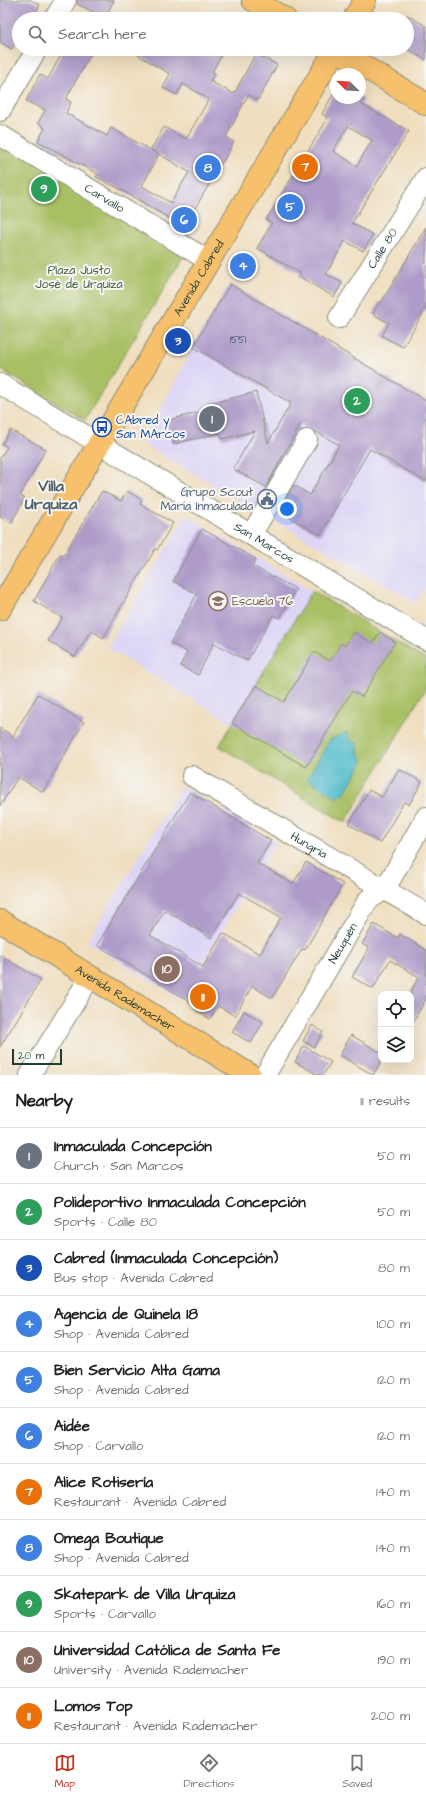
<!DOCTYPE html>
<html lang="en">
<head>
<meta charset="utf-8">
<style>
	body { margin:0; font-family:"Architects Daughter",sans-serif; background:#f2f2f2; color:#202124 }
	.controls { position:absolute; right:12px; bottom:12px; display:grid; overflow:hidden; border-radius:8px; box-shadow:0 4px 16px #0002 }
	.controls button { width:36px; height:36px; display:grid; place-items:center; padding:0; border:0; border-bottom:1px solid #e0e0e0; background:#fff; color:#202124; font:20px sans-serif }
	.compass { position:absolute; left:330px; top:68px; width:36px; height:36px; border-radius:50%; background:#fff; box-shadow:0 4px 16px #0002; rotate:294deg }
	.scale { position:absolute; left:12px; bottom:10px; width:50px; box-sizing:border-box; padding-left:4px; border:2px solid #1f3d34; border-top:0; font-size:11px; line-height:14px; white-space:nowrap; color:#1f3d34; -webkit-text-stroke:3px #f6f6f2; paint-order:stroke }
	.you { position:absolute; left:287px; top:509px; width:14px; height:14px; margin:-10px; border:3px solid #fff; border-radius:50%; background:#1a73e8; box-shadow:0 0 0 6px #1a73e833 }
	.badge { display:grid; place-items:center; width:26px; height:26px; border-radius:50%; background:#c8321e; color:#fff; font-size:13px; font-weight:700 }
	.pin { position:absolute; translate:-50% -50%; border:2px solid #fff; box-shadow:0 1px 4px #0006 }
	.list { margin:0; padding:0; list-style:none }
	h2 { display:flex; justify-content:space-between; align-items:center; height:52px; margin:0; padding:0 16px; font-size:17px }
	h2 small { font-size:13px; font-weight:400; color:#757577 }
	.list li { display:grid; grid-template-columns:26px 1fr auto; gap:12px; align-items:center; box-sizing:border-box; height:56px; padding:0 16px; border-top:1px solid #e0e0e0 }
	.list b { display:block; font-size:15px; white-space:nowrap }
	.list p { margin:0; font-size:13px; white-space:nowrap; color:#757577 }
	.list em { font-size:13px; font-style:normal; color:#757577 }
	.icon { flex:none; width:22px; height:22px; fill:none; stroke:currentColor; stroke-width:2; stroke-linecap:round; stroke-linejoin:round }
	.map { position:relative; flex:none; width:426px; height:1075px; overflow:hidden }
	.search { position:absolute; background:#fff; box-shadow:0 4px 16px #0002; left:12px; right:12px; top:12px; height:44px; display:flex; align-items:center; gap:10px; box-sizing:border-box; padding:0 14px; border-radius:22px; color:#757577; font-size:15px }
	.sheet { height:668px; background:#fff }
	nav { display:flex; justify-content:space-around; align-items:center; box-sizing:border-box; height:56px; border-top:1px solid #e0e0e0; background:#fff; font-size:11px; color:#757577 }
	nav a { display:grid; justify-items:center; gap:2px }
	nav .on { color:#c8321e }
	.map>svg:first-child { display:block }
	.built { fill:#ddd5f6 }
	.green { fill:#a8bf64; stroke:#647e4c }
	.water { fill:#50bbcc; stroke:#387c80 }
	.building { fill:#ae9bc9; fill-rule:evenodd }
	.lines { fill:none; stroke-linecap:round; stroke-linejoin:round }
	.minor-casing { stroke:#888e7a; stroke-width:22 }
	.major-casing { stroke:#888e7a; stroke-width:24 }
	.minor { stroke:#fff; stroke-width:20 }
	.major { stroke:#f7c06c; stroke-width:22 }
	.labels { text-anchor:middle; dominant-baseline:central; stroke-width:4; stroke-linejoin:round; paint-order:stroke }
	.number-label { font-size:10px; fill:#435459 }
	.street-label { font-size:12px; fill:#1f3d34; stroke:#f6f6f2 }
	.park-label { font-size:12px; fill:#415e40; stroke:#f6f6f2 }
	.transit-label { font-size:12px; fill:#164399; stroke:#f6f6f2; text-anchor:start }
	.service-label { font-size:12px; fill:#4e5e75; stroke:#f6f6f2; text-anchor:end }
	.education-label { font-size:12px; fill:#785e54; stroke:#f6f6f2; text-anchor:start }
	.district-label { font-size:16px; font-weight:bold; fill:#515e68; stroke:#f6f6f2 }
</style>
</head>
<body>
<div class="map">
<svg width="426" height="1075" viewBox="0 0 426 1075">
	<rect width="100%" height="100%" fill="#f6f6f2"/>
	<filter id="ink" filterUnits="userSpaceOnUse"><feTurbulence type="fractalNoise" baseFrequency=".025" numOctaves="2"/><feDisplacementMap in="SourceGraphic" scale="8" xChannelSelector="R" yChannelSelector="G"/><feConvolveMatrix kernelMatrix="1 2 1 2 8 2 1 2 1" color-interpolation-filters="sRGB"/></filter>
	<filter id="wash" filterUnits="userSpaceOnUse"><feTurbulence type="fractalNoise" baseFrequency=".012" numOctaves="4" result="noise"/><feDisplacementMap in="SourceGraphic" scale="16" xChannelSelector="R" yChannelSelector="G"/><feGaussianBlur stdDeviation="0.9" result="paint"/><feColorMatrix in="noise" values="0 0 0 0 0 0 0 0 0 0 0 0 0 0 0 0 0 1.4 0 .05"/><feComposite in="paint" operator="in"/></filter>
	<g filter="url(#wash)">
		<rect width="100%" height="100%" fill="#f0debf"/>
		<path class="built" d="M 230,284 L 426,401 L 426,585 L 416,603 L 143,444 L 193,347 Z
			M 186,515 L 312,591 L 232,723 L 107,648 Z
			M 182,786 L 276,842 L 181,999 L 87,942 Z"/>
		<path class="green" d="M 0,140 L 186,252 L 85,420 L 0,369 Z
			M 312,591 L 426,660 L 426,688 L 345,823 L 219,746 Z"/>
		<path class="water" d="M 347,732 L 350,740 L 358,744 L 358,752 L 363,762 L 344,793 L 336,797 L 307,779 L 330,740 Z"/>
		<g id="blocks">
			<path class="building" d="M 0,0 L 31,0 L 40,5 L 32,18 L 29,17 L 28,19 L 19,19 L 19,36 L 12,49 L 0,42 Z
				M 77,0 L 114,0 L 105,18 L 77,4 Z
				M 407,15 L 426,26 L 426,60 L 407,49 Z
				M 64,49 L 93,49 L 66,99 L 71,102 L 66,113 L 107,136 L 111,128 L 158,154 L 151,149 L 164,127 L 186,139 L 209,99 L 183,84 L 177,95 L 163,88 L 170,74 L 128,49 L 225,49 L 212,72 L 215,73 L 210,81 L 234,94 L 256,53 L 277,65 L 258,100 L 248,95 L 226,137 L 234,142 L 184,227 L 120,189 L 96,177 L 98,174 L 38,141 L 45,128 L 38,123 L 45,110 L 26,101 L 40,74 L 48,79 ZM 159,154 L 189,172 L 171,203 L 142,186 Z
				M 336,89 L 336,98 L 360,97 L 364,99 L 361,104 L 409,131 L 352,223 L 373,235 L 363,251 L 345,241 L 326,274 L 342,283 L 334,297 L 298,276 L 300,273 L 257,248 L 272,223 L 266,220 L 328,118 L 322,114 ZM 348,126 L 372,140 L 357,166 L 333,151 Z
				M 426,227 L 426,308 L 403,347 L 382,336 L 389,323 L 373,314 L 379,302 L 381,303 Z
				M 230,284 L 426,401 L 426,482 L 370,449 L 320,535 L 278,511 L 294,485 L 310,495 L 339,445 L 301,423 L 266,487 L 233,469 L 255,431 L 222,439 L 220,433 L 173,444 L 168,420 L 214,409 L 212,403 L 256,392 L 268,443 L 291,403 L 193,347 Z
				M 10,430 L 46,449 L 20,496 L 25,498 L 11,523 L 0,517 L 0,458 L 7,447 L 2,444 Z
				M 102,491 L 121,501 L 127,491 L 142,500 L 140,504 L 173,523 L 157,550 L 155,549 L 103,638 L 91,630 L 75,657 L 48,641 L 62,618 L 34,601 L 60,554 L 63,556 Z
				M 202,529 L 256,559 L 252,566 L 296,589 L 280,618 L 273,615 L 247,661 L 214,643 L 198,675 L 180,666 L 187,652 L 170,643 L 197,594 L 173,581 Z
				M 353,632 L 373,643 L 380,632 L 395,642 L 362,697 L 352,691 L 306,767 L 232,723 L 256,685 L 284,702 L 314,652 L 330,661 L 341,643 L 345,646 Z
				M 38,694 L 84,722 L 43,792 L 18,777 L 0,806 L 0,728 L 13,736 Z
				M 399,769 L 422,782 L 409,805 L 404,802 L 380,843 L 349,824 L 369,790 L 382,797 Z
				M 190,792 L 271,841 L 257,863 L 293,884 L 306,862 L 343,884 L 305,950 L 302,949 L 272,998 L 252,986 L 235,1016 L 218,1006 L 210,1019 L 195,1010 L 197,1006 L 97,945 ZM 239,893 L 281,917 L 260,954 L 223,933 L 203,967 L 150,935 L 165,910 L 211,938 Z
				M 374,924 L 398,938 L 400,934 L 426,950 L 426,999 L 411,1025 L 411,991 L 419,977 L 390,960 L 373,989 L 352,977 L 369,948 L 362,944 Z
				M 0,955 L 41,980 L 0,1047 Z
				M 244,1011 L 263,1022 L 251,1043 L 232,1032 Z
				M 312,1025 L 323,1032 L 314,1047 L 303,1041 Z
				M 351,1035 L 381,1053 L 381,1062 L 373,1075 L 340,1055 Z
				M 304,1046 L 331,1062 L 323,1075 L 318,1075 L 295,1062 Z"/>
		</g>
	</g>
	<g filter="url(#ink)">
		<use href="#blocks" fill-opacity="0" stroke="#888e7a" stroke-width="1"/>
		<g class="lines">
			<defs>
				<g id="minor">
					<path d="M 54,19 L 66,0"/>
					<path d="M 0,111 L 37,49"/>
					<path id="s1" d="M 0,135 L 209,261"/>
					<path id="s2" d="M 339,318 L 426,178"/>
					<path id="s3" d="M 0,384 L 426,640"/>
					<path d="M 251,535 L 307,440"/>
					<path id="s4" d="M 192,776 L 426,914"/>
					<path d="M 30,1075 L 90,977"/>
					<path id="s5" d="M 265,1075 L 368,900 L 385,889 L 426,817"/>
				</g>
				<g id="major">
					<path d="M 253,0 L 285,19"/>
					<path d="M 354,19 L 365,0"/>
					<path d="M 335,49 L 426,104"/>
					<path id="s6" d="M 0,609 L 336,49"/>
					<path id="s7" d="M 0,921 L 250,1075"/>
				</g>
			</defs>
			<use href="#minor" class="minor-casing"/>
			<use href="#major" class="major-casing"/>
			<use href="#minor" class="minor"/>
			<use href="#major" class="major"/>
		</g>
	</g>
	<defs>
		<symbol id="bus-ring" viewBox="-11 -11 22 22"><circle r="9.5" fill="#f6f6f2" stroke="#1a4fb4" stroke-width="1.5"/><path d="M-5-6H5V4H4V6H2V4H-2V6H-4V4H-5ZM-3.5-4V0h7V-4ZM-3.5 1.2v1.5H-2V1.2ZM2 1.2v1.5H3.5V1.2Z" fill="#1a4fb4"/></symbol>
		<symbol id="civic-ring" viewBox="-11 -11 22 22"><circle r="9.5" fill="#f6f6f2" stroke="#5c6f8a" stroke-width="1.5"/><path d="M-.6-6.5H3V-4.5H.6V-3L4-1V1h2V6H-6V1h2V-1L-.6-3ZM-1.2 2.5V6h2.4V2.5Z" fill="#5c6f8a"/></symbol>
		<symbol id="school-ring" viewBox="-11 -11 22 22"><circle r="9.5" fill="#f6f6f2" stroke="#8d6e63" stroke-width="1.5"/><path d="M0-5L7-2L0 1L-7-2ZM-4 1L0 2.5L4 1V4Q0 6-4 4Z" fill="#8d6e63"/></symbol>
	</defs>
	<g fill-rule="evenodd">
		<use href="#bus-ring" x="91" y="416" width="22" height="22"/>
		<use href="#civic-ring" x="256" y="488" width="22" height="22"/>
		<use href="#school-ring" x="207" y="590" width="22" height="22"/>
	</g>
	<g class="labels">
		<g class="number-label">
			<text x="238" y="340">1551</text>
		</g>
		<g class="street-label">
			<text stroke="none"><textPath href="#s1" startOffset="122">Carvallo</textPath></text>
			<text stroke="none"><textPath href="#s2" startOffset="82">Calle 80</textPath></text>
			<text stroke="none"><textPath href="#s6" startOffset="386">Avenida Cabred</textPath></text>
			<text stroke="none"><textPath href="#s3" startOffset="308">San Marcos</textPath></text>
			<text stroke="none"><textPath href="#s4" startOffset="136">Hungría</textPath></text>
			<text stroke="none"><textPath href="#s5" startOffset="153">Neuquén</textPath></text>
			<text stroke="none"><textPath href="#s7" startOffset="147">Avenida Rademacher</textPath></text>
		</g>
		<g class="park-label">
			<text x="79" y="270">Plaza Justo<tspan x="79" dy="14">José de Urquiza</tspan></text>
		</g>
		<g class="transit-label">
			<text x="116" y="420">CAbred y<tspan x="116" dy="14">San MArcos</tspan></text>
		</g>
		<g class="service-label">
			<text x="253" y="492">Grupo Scout<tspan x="253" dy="14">María Inmaculada</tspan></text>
		</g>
		<g class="education-label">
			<text x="232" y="601">Escuela 76</text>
		</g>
		<g class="district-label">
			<text x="51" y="486">Villa<tspan x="51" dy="18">Urquiza</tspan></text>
		</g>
	</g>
</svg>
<div class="controls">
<button><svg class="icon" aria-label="locate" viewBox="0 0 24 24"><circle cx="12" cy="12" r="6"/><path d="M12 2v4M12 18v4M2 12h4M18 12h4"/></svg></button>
<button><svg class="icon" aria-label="layers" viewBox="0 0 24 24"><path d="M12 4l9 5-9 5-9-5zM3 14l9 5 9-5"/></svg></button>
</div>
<svg class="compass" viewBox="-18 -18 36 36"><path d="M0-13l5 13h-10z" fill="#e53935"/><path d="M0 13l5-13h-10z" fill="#757577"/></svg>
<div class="scale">20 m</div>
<div class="you"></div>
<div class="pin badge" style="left:212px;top:419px;background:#6b7280">1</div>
<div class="pin badge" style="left:357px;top:401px;background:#2e9e5b">2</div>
<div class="pin badge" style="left:178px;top:341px;background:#1a4fb4">3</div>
<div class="pin badge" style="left:243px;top:266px;background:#3f7fe0">4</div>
<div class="pin badge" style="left:290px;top:207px;background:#3f7fe0">5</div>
<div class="pin badge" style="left:184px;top:220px;background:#3f7fe0">6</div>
<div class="pin badge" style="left:305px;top:167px;background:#e8710a">7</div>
<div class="pin badge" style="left:208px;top:168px;background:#3f7fe0">8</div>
<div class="pin badge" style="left:44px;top:189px;background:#2e9e5b">9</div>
<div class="pin badge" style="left:167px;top:969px;background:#8d6e63">10</div>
<div class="pin badge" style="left:203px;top:997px;background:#e8710a">11</div>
<div class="search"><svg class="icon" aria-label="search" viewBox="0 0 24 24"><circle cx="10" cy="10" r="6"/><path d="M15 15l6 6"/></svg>Search here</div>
</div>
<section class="sheet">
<h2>Nearby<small>11 results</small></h2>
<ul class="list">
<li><span class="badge" style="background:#6b7280">1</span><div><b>Inmaculada Concepción</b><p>Church · San Marcos</p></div><em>50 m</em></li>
<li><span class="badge" style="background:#2e9e5b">2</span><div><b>Polideportivo Inmaculada Concepción</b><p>Sports · Calle 80</p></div><em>50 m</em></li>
<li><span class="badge" style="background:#1a4fb4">3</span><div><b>Cabred (Inmaculada Concepción)</b><p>Bus stop · Avenida Cabred</p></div><em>80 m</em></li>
<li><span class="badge" style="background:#3f7fe0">4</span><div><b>Agencia de Quinela 18</b><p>Shop · Avenida Cabred</p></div><em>100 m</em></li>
<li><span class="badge" style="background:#3f7fe0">5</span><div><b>Bien Servicio Alta Gama</b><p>Shop · Avenida Cabred</p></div><em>120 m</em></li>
<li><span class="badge" style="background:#3f7fe0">6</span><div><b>Aidée</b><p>Shop · Carvallo</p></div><em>120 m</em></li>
<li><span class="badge" style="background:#e8710a">7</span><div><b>Alice Rotisería</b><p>Restaurant · Avenida Cabred</p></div><em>140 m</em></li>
<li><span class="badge" style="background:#3f7fe0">8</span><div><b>Omega Boutique</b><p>Shop · Avenida Cabred</p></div><em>140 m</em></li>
<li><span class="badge" style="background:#2e9e5b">9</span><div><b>Skatepark de Villa Urquiza</b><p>Sports · Carvallo</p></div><em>160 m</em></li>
<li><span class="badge" style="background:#8d6e63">10</span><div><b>Universidad Católica de Santa Fe</b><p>University · Avenida Rademacher</p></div><em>190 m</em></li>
<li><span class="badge" style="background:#e8710a">11</span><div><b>Lomos Top</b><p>Restaurant · Avenida Rademacher</p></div><em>200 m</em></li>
</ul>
</section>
<nav>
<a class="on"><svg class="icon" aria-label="map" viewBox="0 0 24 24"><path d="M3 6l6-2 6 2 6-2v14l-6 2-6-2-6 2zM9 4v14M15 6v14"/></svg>Map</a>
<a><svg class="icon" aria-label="directions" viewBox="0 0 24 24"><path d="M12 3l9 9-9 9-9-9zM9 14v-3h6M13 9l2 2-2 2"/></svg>Directions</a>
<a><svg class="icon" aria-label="saved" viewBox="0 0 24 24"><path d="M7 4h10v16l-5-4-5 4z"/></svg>Saved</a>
</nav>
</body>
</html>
